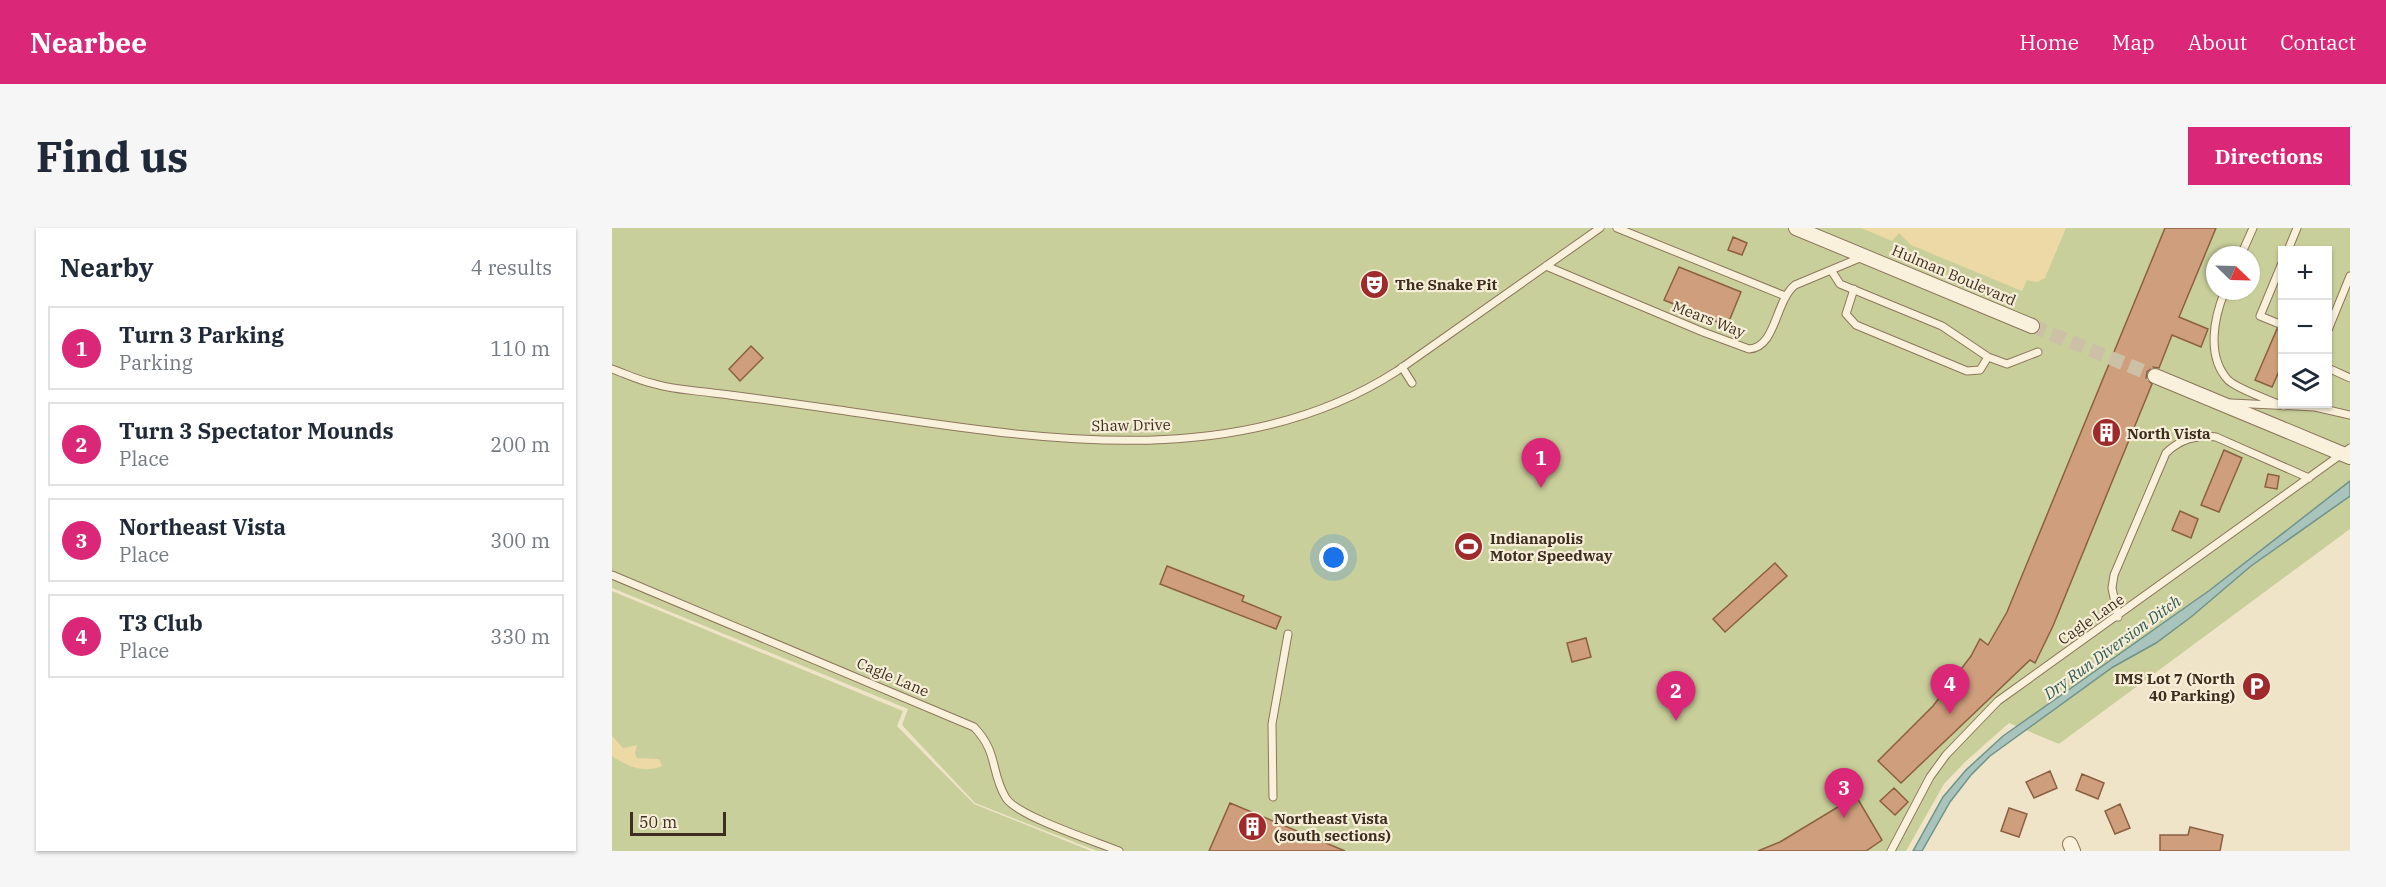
<!DOCTYPE html>
<html lang="en">
<head>
<meta charset="utf-8">
<style>
	body { margin:0; font-family:"IBM Plex Serif",serif; background:#f6f6f7; color:#1f2937 }
	.controls { position:absolute; right:18px; top:18px; display:grid; overflow:hidden; border-radius:0px; box-shadow:0 2px 4px #0004 }
	.controls button { width:54px; height:54px; display:grid; place-items:center; padding:0; border:0; border-bottom:2px solid #e0e1e3; background:#fff; color:#1f2937; font:30px sans-serif }
	.compass { position:absolute; left:1594px; top:18px; width:54px; height:54px; border-radius:50%; background:#fff; box-shadow:0 2px 4px #0004; rotate:113deg }
	.scale { position:absolute; left:18px; bottom:15px; width:96px; box-sizing:border-box; padding-left:6px; border:3px solid #3d2e20; border-top:0; font-size:16px; line-height:21px; white-space:nowrap; color:#3d2e20; -webkit-text-stroke:4px #f7eed8; paint-order:stroke }
	.you { position:absolute; left:722px; top:330px; width:21px; height:21px; margin:-15px; border:4px solid #fff; border-radius:50%; background:#1a73e8; box-shadow:0 0 0 9px #1a73e833 }
	.badge { display:grid; place-items:center; width:39px; height:39px; border-radius:50%; background:#db2777; color:#fff; font-size:20px; font-weight:700 }
	.pin { position:absolute; translate:-50% -50px; filter:drop-shadow(0 2px 3px #0008) }
	.pin::after { content:''; position:absolute; top:32px; width:21px; height:18px; background:inherit; clip-path:polygon(0 0,100% 0,50% 100%) }
	.list { margin:0; padding:0; list-style:none }
	h2 { display:flex; justify-content:space-between; align-items:center; height:78px; margin:0; padding:0 24px; font-size:26px }
	h2 small { font-size:20px; font-weight:400; color:#747a83 }
	.list li { display:grid; grid-template-columns:39px 1fr auto; gap:18px; align-items:center; box-sizing:border-box; height:84px; margin:0 12px 12px; padding:0 12px; border:2px solid #e0e1e3; border-radius:0px }
	.list b { display:block; font-size:22px; white-space:nowrap }
	.list p { margin:0; font-size:20px; white-space:nowrap; color:#747a83 }
	.list em { font-size:20px; font-style:normal; color:#747a83 }
	.icon { flex:none; width:33px; height:33px; fill:none; stroke:currentColor; stroke-width:2; stroke-linecap:round; stroke-linejoin:round }
	.map { position:relative; flex:none; width:1738px; height:623px; overflow:hidden; border-radius:0px }
	header { display:flex; align-items:center; gap:36px; box-sizing:border-box; height:84px; padding:0 30px; background:#db2777; color:#fff }
	header strong { font-size:28px }
	nav { display:flex; gap:33px; margin-inline-start:auto; font-size:21px }
	.intro { display:flex; align-items:center; justify-content:space-between; box-sizing:border-box; height:144px; padding:0 36px }
	h1 { margin:0; font-size:42px }
	.button { padding:15px 27px; border-radius:0px; background:#db2777; color:#fff; font-size:21px; font-weight:700 }
	main { display:flex; gap:36px; padding:0 36px }
	aside { flex:1; background:#fff; border-radius:0px; box-shadow:0 2px 4px #0004 }
	.map>svg:first-child { display:block }
	.green { fill:#c9cf9b; fill-rule:evenodd }
	.sand { fill:#ecd9a5 }
	.water { fill:#a9c4bc; stroke:#6f938a; stroke-width:1.5 }
	.building { fill:#cf9f7d; stroke:#8d5f41; stroke-width:1.5 }
	.lines { fill:none; stroke-linecap:round; stroke-linejoin:round }
	.minor-tunnel { stroke:#ccc0a6; stroke-width:14; stroke-dasharray:14 7; stroke-linecap:butt }
	.service-casing { stroke:#8d765c; stroke-width:9 }
	.minor-casing { stroke:#8d765c; stroke-width:16 }
	.service { stroke:#faf1dc; stroke-width:7 }
	.minor { stroke:#faf1dc; stroke-width:14 }
	.labels { text-anchor:middle; dominant-baseline:central; stroke-width:4.5; stroke-linejoin:round; paint-order:stroke }
	.street-label { font-size:15px; fill:#3d2e20; stroke:#f7eed8 }
	.poi-label { font-size:15px; font-weight:bold; fill:#3d2e20; stroke:#f7eed8; text-anchor:start }
	.water-label { font-size:16px; font-style:italic; fill:#2f5d5a; stroke:#f7eed8 }
</style>
</head>
<body>
<header>
<strong>Nearbee</strong>
<nav><a>Home</a><a>Map</a><a>About</a><a>Contact</a></nav>
</header>
<div class="intro"><h1>Find us</h1><a class="button">Directions</a></div>
<main>
<aside>
<h2>Nearby<small>4 results</small></h2>
<ul class="list">
<li><span class="badge">1</span><div><b>Turn 3 Parking</b><p>Parking</p></div><em>110 m</em></li>
<li><span class="badge">2</span><div><b>Turn 3 Spectator Mounds</b><p>Place</p></div><em>200 m</em></li>
<li><span class="badge">3</span><div><b>Northeast Vista</b><p>Place</p></div><em>300 m</em></li>
<li><span class="badge">4</span><div><b>T3 Club</b><p>Place</p></div><em>330 m</em></li>
</ul>
</aside>
<div class="map">
<svg width="1738" height="623" viewBox="0 0 1738 623">
	<rect width="100%" height="100%" fill="#f0e4c8"/>
	<path class="green" d="M 0,0 L 1738,0 L 1738,301 L 1447,516 L 1397,495 L 1353,534 L 1332,556 L 1294,623 L 485,623 L 363,575 L 290,497 L 296,481 L 0,360 ZM 1670,22 L 1716,22 L 1716,176 L 1670,176 ZM 1603,27 L 1639,27 L 1639,63 L 1603,63 Z
		M 0,363 L 291,483 L 285,498 L 362,576 L 479,623 L 0,623 Z"/>
	<path class="sand" d="M 1249,0 L 1454,0 L 1433,50 L 1425,54 L 1415,52 L 1410,63 L 1299,17 L 1287,5 L 1280,13 Z
		M 0,508 L 11,520 L 25,517 L 23,525 L 25,530 L 47,531 L 50,538 C 32,546 15,538 0,528 Z"/>
	<path class="water" d="M 1738,253 L 1738,268 L 1639,338 L 1579,389 L 1544,415 L 1501,439 L 1378,528 L 1359,547 L 1338,574 L 1310,623 L 1301,623 L 1331,569 L 1354,542 L 1391,508 L 1598,362 Z"/>
	<path class="building" d="M 1553,0 L 1604,0 L 1567,89 L 1596,101 L 1589,119 L 1560,107 L 1547,140 L 1541,139 L 1535,144 L 1534,150 L 1540,156 L 1441,398 L 1423,435 L 1418,432 L 1289,555 L 1266,533 L 1321,478 L 1359,428 L 1368,411 L 1376,417 L 1395,384 Z
		M 1121,9 L 1135,15 L 1130,27 L 1116,22 Z
		M 1067,39 L 1129,64 L 1115,98 L 1052,72 Z
		M 1665,101 L 1671,103 L 1671,134 L 1660,159 L 1643,152 Z
		M 139,118 L 151,130 L 128,153 L 117,141 Z
		M 1612,222 L 1630,230 L 1607,284 L 1589,277 Z
		M 1656,246 L 1667,248 L 1665,261 L 1653,259 Z
		M 1568,283 L 1586,291 L 1579,310 L 1560,302 Z
		M 1163,335 L 1175,348 L 1113,404 L 1101,391 Z
		M 555,338 L 632,368 L 630,373 L 669,389 L 664,401 L 548,356 Z
		M 974,410 L 979,429 L 960,434 L 955,415 Z
		M 1438,543 L 1445,560 L 1422,570 L 1414,554 Z
		M 1470,546 L 1492,555 L 1486,571 L 1464,562 Z
		M 1282,560 L 1296,574 L 1283,587 L 1268,573 Z
		M 1244,568 L 1270,612 L 1254,623 L 1146,623 L 1168,614 Z
		M 618,575 L 733,623 L 597,623 Z
		M 1508,576 L 1518,600 L 1503,606 L 1493,583 Z
		M 1397,580 L 1415,586 L 1407,609 L 1389,603 Z
		M 1578,599 L 1611,607 L 1608,623 L 1548,623 L 1548,607 L 1576,607 Z"/>
	<g class="lines">
		<path class="minor-tunnel" d="M 1420,98 L 1543,148"/>
		<defs>
			<path id="service" d="M 1005,0 L 1173,68
				M 1676,22 L 1685,0
				M 1629,27 L 1641,0
				M 1670,35 L 1648,88 L 1670,97
				M 934,38 L 1091,104 L 1137,121 C 1164,120 1163,73 1183,57 L 1250,29
				M 1219,42 L 1228,56 L 1330,98 L 1376,129 L 1395,136 L 1426,124
				M 1242,61 L 1234,86 L 1244,97 L 1355,143 L 1368,142 L 1376,129
				M 1613,63 C 1602,89 1594,128 1616,152 C 1625,161 1658,172 1671,178
				M 1716,102 L 1738,48
				M 790,139 L 800,155
				M 1716,140 L 1738,150
				M 0,141 C 14,146 28,153 43,156 C 62,162 82,162 101,165 C 143,170 185,176 227,182 C 411,208 619,250 785,143 L 988,0
				M 1619,175 L 1703,179 L 1738,187
				M 0,347 L 362,499 C 387,525 378,544 394,570 C 405,588 485,614 507,623
				M 1506,389 L 1500,360 L 1502,347 L 1554,225 C 1567,212 1585,206 1604,209 L 1697,250
				M 661,569 L 660,496 L 676,406
				M 1279,623 L 1318,549 L 1334,527 L 1386,473 L 1738,220"/>
			<path id="minor" d="M 1184,0 L 1420,98
				M 1543,148 L 1738,229
				M 1458,616 L 1461,623"/>
		</defs>
		<use href="#service" class="service-casing"/>
		<use href="#minor" class="minor-casing"/>
		<use href="#service" class="service"/>
		<use href="#minor" class="minor"/>
	</g>
	<defs>
		<symbol id="theatre-disc" viewBox="-11 -11 22 22"><circle r="9.5" fill="#9e2a2b" stroke="#f7eed8"/><path d="M-5-5.5Q0-4 5-5.5V0Q5 5 0 6Q-5 5-5 0ZM-3.3-2.5H-1v1.5H-3.3ZM1-2.5H3.3v1.5H1ZM-2.8 1Q0 5.5 2.8 1Z" fill="#fff"/></symbol>
		<symbol id="building-disc" viewBox="-11 -11 22 22"><circle r="9.5" fill="#9e2a2b" stroke="#f7eed8"/><path d="M-4-6H4V6H1V3H-1V6H-4ZM-2.5-4.3h1.7v1.8h-1.7ZM.8-4.3h1.7v1.8H.8ZM-2.5-1h1.7V.8h-1.7ZM.8-1h1.7V.8H.8Z" fill="#fff"/></symbol>
		<symbol id="stadium-disc" viewBox="-11 -11 22 22"><circle r="9.5" fill="#9e2a2b" stroke="#f7eed8"/><path d="M0-5a6.5 5 0 1 0 0 10a6.5 5 0 1 0 0-10ZM-3.5-1.8h7v3.6h-7Z" fill="#fff"/></symbol>
		<symbol id="parking-disc" viewBox="-11 -11 22 22"><circle r="9.5" fill="#9e2a2b" stroke="#f7eed8"/><path d="M-3.5-5.5H1a3.5 3.5 0 0 1 0 7H-1V5.5H-3.5ZM-1-3.4V-.6H.8a1.4 1.4 0 0 0 0-2.8Z" fill="#fff"/></symbol>
	</defs>
	<g fill-rule="evenodd">
		<use href="#theatre-disc" x="746" y="40" width="33" height="33"/>
		<use href="#building-disc" x="1478" y="188" width="33" height="33"/>
		<use href="#stadium-disc" x="840" y="302" width="33" height="33"/>
		<use href="#parking-disc" x="1628" y="442" width="33" height="33"/>
		<use href="#building-disc" x="624" y="582" width="33" height="33"/>
	</g>
	<g class="labels">
		<g class="street-label">
			<text transform="translate(1342 47) rotate(23)">Hulman Boulevard</text>
			<text transform="translate(1097 91) rotate(21)">Mears Way</text>
			<text transform="translate(519 197) rotate(-1)">Shaw Drive</text>
			<text transform="translate(1479 391) rotate(-35)">Cagle Lane</text>
			<text transform="translate(281 449) rotate(23)">Cagle Lane</text>
		</g>
		<g class="poi-label">
			<text x="783" y="56">The Snake Pit</text>
			<text x="1515" y="205">North Vista</text>
			<text x="878" y="310">Indianapolis<tspan x="878" dy="17">Motor Speedway</tspan></text>
			<text x="1623" y="450" text-anchor="end">IMS Lot 7 (North<tspan x="1623" dy="17">40 Parking)</tspan></text>
			<text x="662" y="590">Northeast Vista<tspan x="662" dy="17">(south sections)</tspan></text>
		</g>
		<g class="water-label">
			<text transform="translate(1500 419) rotate(-36)">Dry Run Diversion Ditch</text>
		</g>
	</g>
</svg>
<div class="controls">
<button>+</button>
<button>−</button>
<button><svg class="icon" aria-label="layers" viewBox="0 0 24 24"><path d="M12 4l9 5-9 5-9-5zM3 14l9 5 9-5"/></svg></button>
</div>
<svg class="compass" viewBox="-18 -18 36 36"><path d="M0-13l5 13h-10z" fill="#e53935"/><path d="M0 13l5-13h-10z" fill="#747a83"/></svg>
<div class="scale">50 m</div>
<div class="you"></div>
<div class="pin badge" style="left:929px;top:260px">1</div>
<div class="pin badge" style="left:1064px;top:493px">2</div>
<div class="pin badge" style="left:1232px;top:590px">3</div>
<div class="pin badge" style="left:1338px;top:486px">4</div>
</div>
</main>
</body>
</html>
